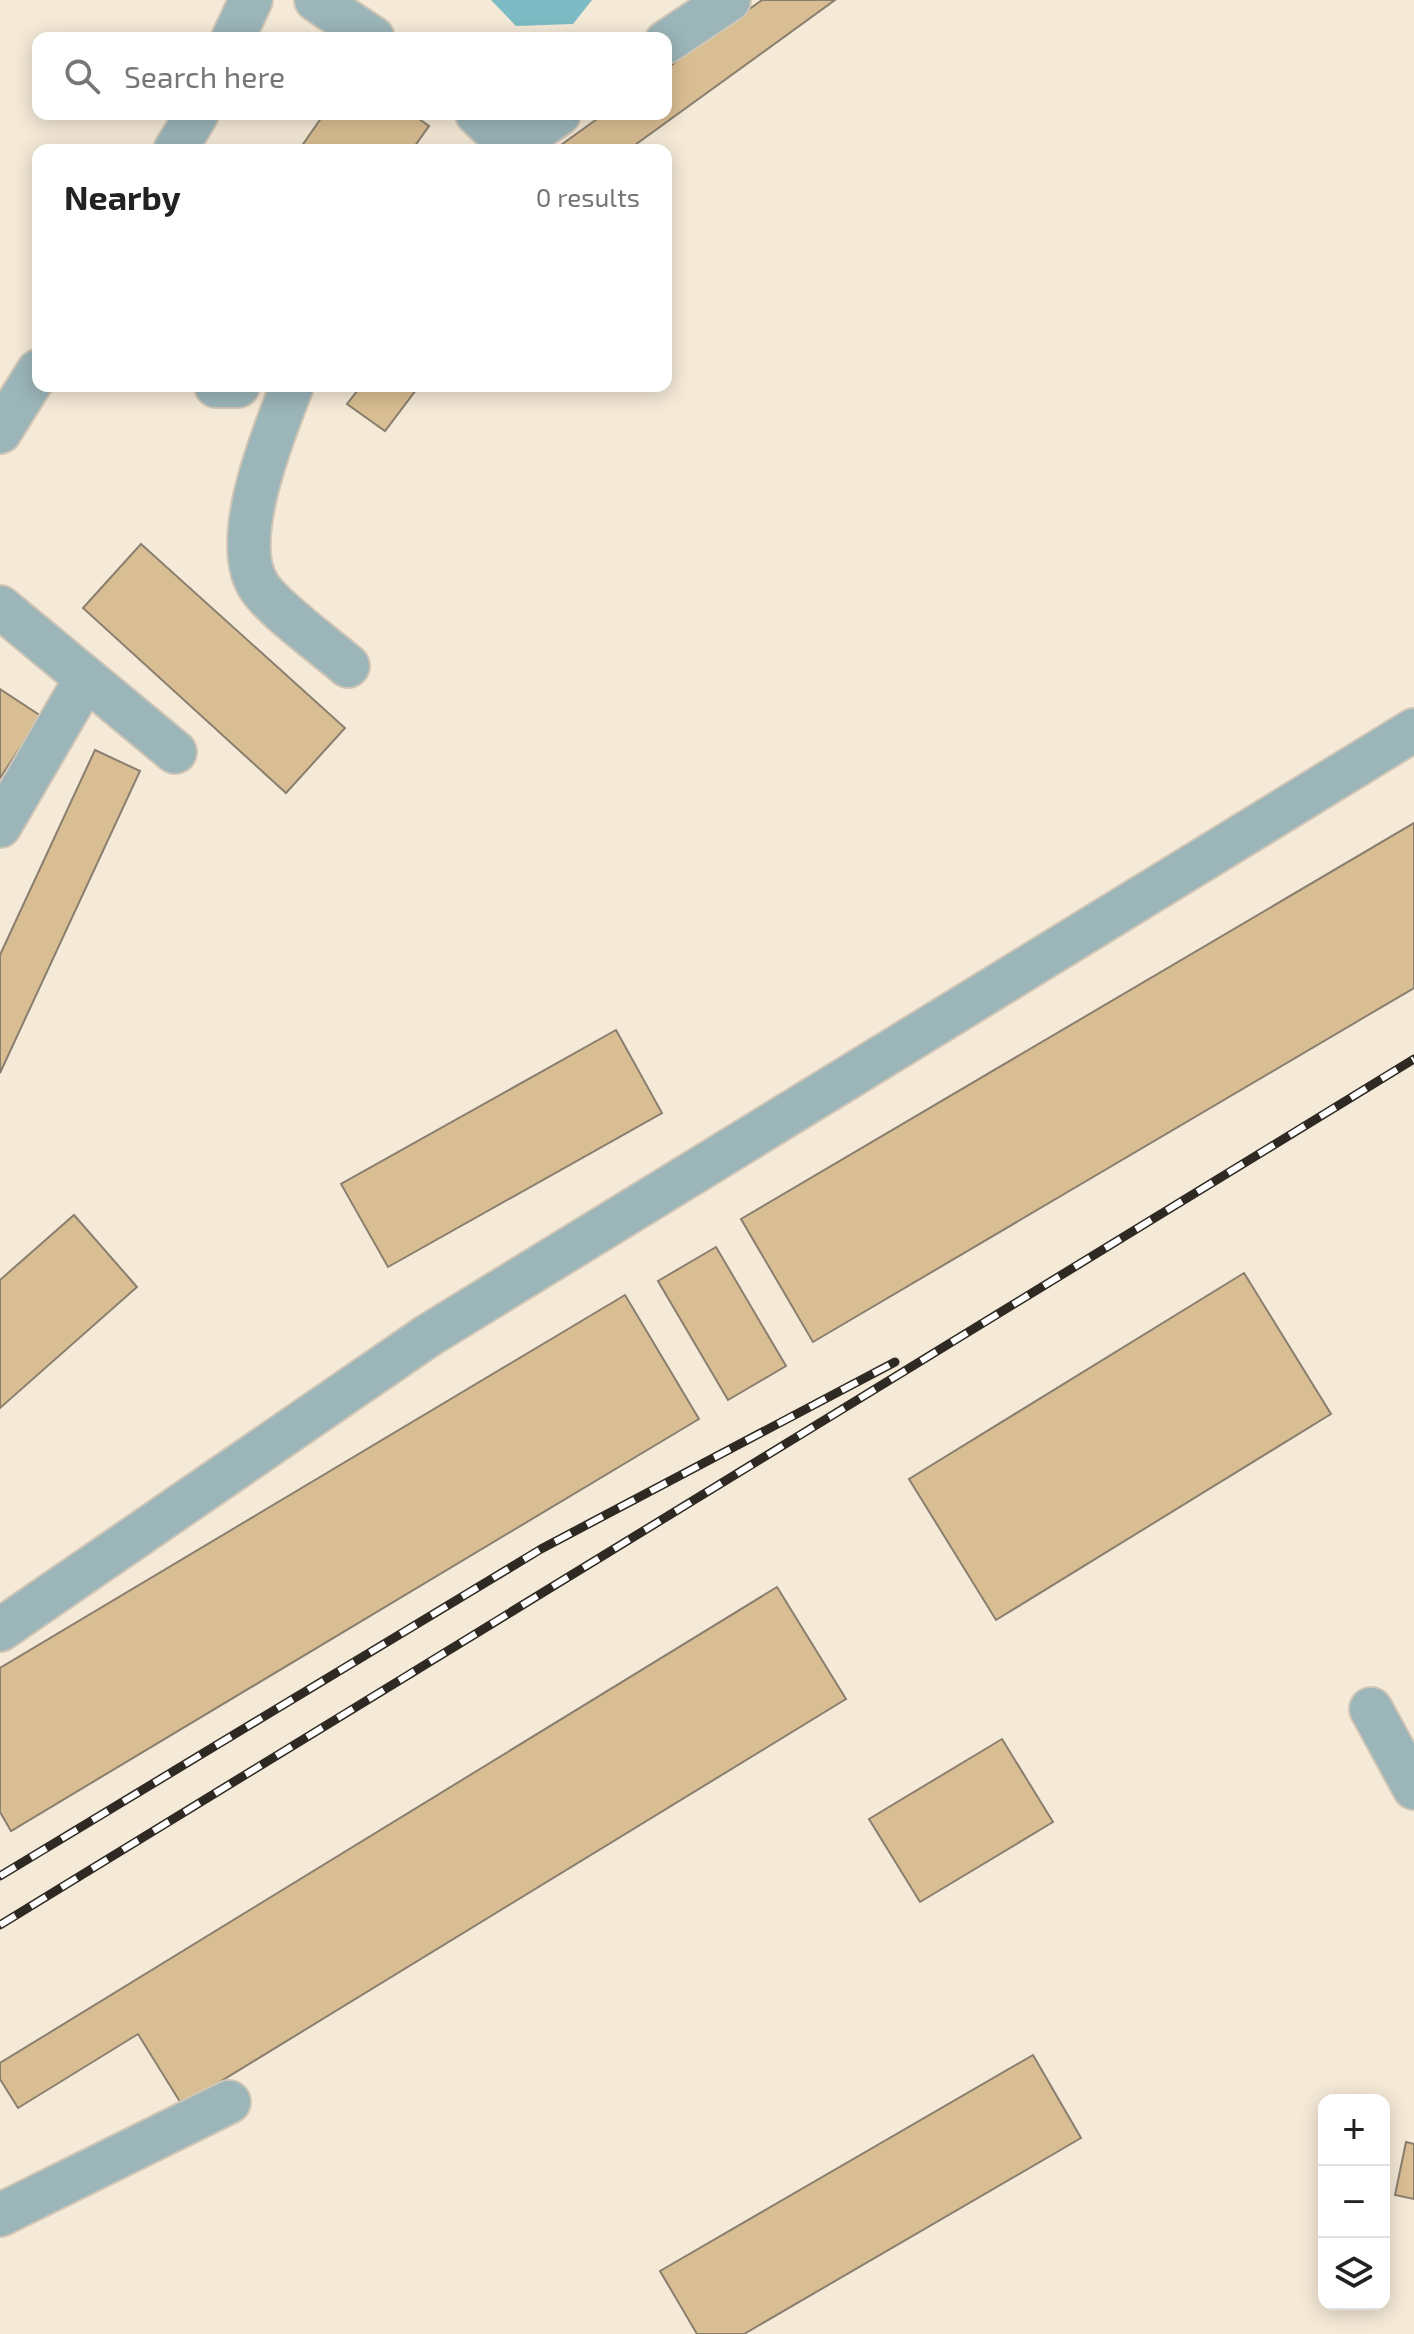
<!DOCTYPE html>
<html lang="en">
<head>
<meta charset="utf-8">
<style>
	body { margin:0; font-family:"Exo 2",sans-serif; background:#f2f2f2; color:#222 }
	.controls { position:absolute; right:24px; bottom:24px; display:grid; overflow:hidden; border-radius:16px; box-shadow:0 4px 20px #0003 }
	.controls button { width:72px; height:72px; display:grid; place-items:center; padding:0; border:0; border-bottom:2px solid #e0e0e0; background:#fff; color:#222; font:40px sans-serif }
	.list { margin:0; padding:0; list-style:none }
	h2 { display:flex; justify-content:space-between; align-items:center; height:104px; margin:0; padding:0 32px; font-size:34px }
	h2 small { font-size:26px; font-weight:400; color:#767676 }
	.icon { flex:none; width:44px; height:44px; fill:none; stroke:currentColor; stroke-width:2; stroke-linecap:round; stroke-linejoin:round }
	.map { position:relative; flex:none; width:1414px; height:2334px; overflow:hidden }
	.search { position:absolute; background:#fff; box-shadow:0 4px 20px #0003; left:32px; top:32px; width:640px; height:88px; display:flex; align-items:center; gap:20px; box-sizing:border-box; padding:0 28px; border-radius:16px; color:#767676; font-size:30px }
	.panel { position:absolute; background:#fff; box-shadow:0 4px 20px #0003; left:32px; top:144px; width:640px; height:248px; border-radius:16px }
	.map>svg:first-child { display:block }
	.water { fill:#7dbcc5 }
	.building { fill:#dabe93; stroke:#8a7f6f; stroke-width:2 }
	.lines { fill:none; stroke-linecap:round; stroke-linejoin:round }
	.minor-casing { stroke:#d1c6b6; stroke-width:46 }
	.minor { stroke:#9bb5b9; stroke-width:42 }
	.rail-casing { stroke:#2e2922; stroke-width:9 }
	.rail { stroke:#fff; stroke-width:6; stroke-dasharray:18; stroke-linecap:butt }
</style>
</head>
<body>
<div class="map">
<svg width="1414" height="2334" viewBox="0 0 1414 2334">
	<rect width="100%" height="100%" fill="#f5e9d7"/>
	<path class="water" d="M 491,0 L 592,0 L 573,24 L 516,26 Z"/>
	<path class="building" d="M 762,0 L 835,0 L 628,150 L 554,150 L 604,114 L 666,114 L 666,69 Z
		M 324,114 L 412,114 L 429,126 L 412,150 L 299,150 Z
		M 361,386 L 419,386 L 385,431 L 347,404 Z
		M 141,544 L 345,728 L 286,793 L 83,608 Z
		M 0,689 L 41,716 L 0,778 Z
		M 95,750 L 140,771 L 0,1073 L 0,955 Z
		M 1414,823 L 1414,988 L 813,1342 L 741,1219 Z
		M 616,1030 L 662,1113 L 388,1267 L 341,1184 Z
		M 74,1215 L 137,1287 L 0,1408 L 0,1280 Z
		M 716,1247 L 786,1366 L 728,1400 L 658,1281 Z
		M 1244,1273 L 1331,1414 L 996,1620 L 909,1479 Z
		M 625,1295 L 699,1419 L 11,1831 L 0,1812 L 0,1668 Z
		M 777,1587 L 846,1699 L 182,2105 L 138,2034 L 18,2108 L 0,2079 L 0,2063 Z
		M 1002,1739 L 1053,1822 L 920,1902 L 869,1819 Z
		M 1033,2055 L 1081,2138 L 744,2334 L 697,2334 L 660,2271 Z
		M 1406,2142 L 1414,2144 L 1414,2199 L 1395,2195 Z"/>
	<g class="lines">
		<defs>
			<path id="minor" d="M 316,0 L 373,38
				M 233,38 L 251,0
				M 666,42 L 729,0
				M 477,114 L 511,146
				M 175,150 L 197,114
				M 507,150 L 559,114
				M 216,386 L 238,386
				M 292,386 C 274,432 228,543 260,588 C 274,609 326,647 348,666
				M 0,432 L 38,371
				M 0,607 L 175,752
				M 0,826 L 85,680
				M 0,1630 L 429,1335 L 1414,730
				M 1371,1709 L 1414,1788
				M 0,2215 L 229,2102"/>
		</defs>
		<use href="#minor" class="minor-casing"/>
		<use href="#minor" class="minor"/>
		<defs>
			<path id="rail" d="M 0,1876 L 541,1549 L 895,1362
				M 0,1925 L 1414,1059"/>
		</defs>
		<use href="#rail" class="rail-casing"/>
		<use href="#rail" class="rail"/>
	</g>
</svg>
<div class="controls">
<button>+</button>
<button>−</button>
<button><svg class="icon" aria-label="layers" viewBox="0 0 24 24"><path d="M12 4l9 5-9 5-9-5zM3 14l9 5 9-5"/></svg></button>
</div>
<div class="search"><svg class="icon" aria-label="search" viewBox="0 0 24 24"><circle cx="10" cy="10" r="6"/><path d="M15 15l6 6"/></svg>Search here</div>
<section class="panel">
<h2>Nearby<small>0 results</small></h2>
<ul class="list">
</ul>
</section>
</div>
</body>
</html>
